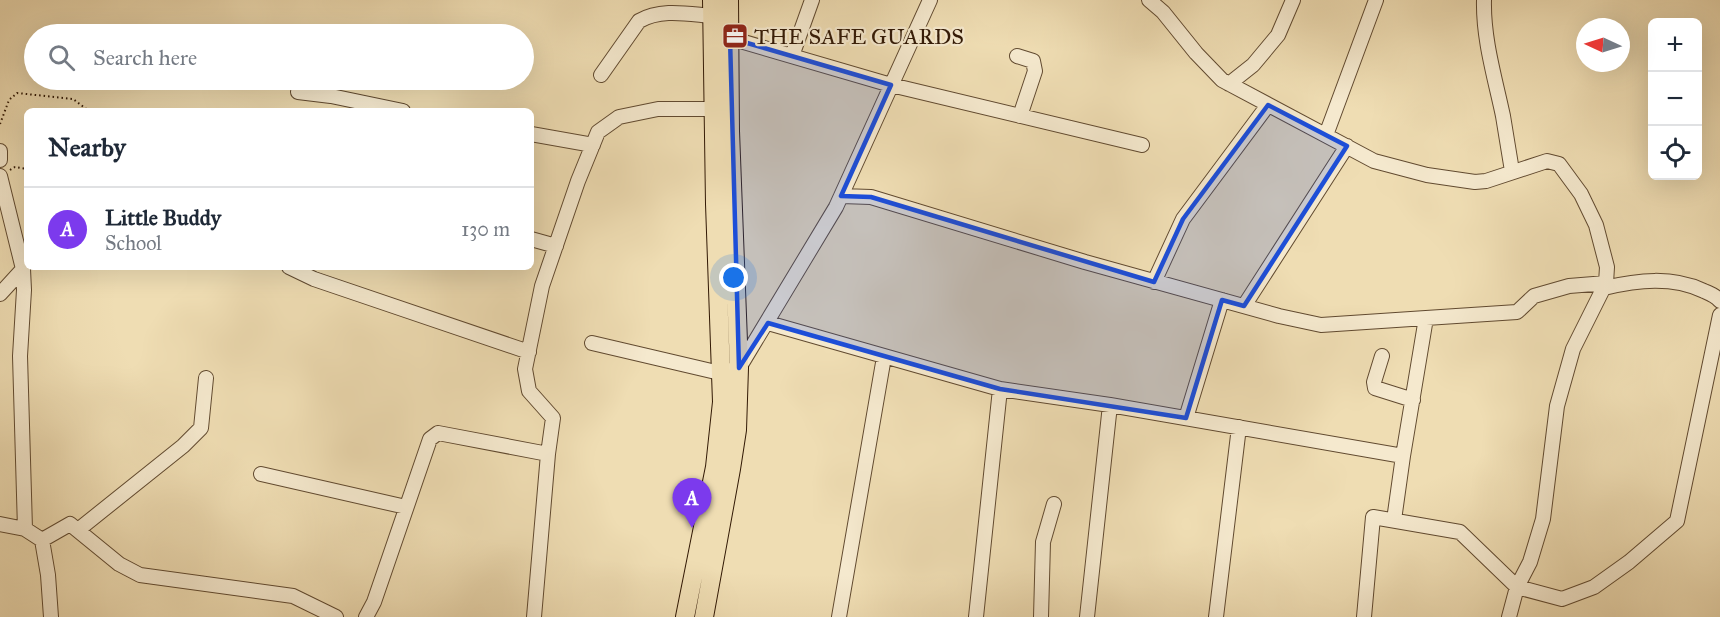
<!DOCTYPE html>
<html lang="en">
<head>
<meta charset="utf-8">
<style>
	body { margin:0; font-family:"IM FELL Great Primer",serif; background:#f6f6f7; color:#1f2937 }
	.controls { position:absolute; right:18px; top:18px; display:grid; overflow:hidden; border-radius:9px; box-shadow:0 6px 24px #0002 }
	.controls button { width:54px; height:54px; display:grid; place-items:center; padding:0; border:0; border-bottom:2px solid #e0e1e3; background:#fff; color:#1f2937; font:30px sans-serif }
	.compass { position:absolute; left:1576px; top:18px; width:54px; height:54px; border-radius:50%; background:#fff; box-shadow:0 6px 24px #0002; rotate:274deg }
	.you { position:absolute; left:734px; top:278px; width:21px; height:21px; margin:-15px; border:4px solid #fff; border-radius:50%; background:#1a73e8; box-shadow:0 0 0 9px #1a73e833 }
	.badge { display:grid; place-items:center; width:39px; height:39px; border-radius:50%; background:#7c3aed; color:#fff; font-size:20px; font-weight:700 }
	.pin { position:absolute; translate:-50% -50px; filter:drop-shadow(0 2px 3px #0008) }
	.pin::after { content:''; position:absolute; top:32px; width:21px; height:18px; background:inherit; clip-path:polygon(0 0,100% 0,50% 100%) }
	.list { margin:0; padding:0; list-style:none }
	h2 { display:flex; justify-content:space-between; align-items:center; height:78px; margin:0; padding:0 24px; font-size:26px }
	h2 small { font-size:20px; font-weight:400; color:#747a83 }
	.list li { display:grid; grid-template-columns:39px 1fr auto; gap:18px; align-items:center; box-sizing:border-box; height:84px; padding:0 24px; border-top:2px solid #e0e1e3 }
	.list b { display:block; font-size:22px; white-space:nowrap }
	.list p { margin:0; font-size:20px; white-space:nowrap; color:#747a83 }
	.list em { font-size:20px; font-style:normal; color:#747a83 }
	.icon { flex:none; width:33px; height:33px; fill:none; stroke:currentColor; stroke-width:2; stroke-linecap:round; stroke-linejoin:round }
	.map { position:relative; flex:none; width:1720px; height:617px; overflow:hidden }
	.search { position:absolute; background:#fff; box-shadow:0 6px 24px #0002; left:24px; top:24px; width:510px; height:66px; display:flex; align-items:center; gap:15px; box-sizing:border-box; padding:0 21px; border-radius:33px; color:#747a83; font-size:22px }
	.panel { position:absolute; background:#fff; box-shadow:0 6px 24px #0002; left:24px; top:108px; width:510px; height:162px; border-radius:9px }
	.map>svg:first-child { display:block }
	.lines { fill:none; stroke-linecap:round; stroke-linejoin:round }
	.minor-casing { stroke:#614a30; stroke-width:16 }
	.major-casing { stroke:#321905; stroke-width:20 }
	.path { stroke:#321905; stroke-width:2; stroke-dasharray:1.5 3; stroke-linecap:butt }
	.minor { stroke:#f5e9ce; stroke-width:14 }
	.major { stroke:#efddb3; stroke-width:18 }
	.marked { fill:#1d4ed8; fill-opacity:0.2; stroke:#1d4ed8; stroke-width:4.5; stroke-linejoin:round }
	.labels { text-anchor:middle; dominant-baseline:central; stroke-width:4.5; stroke-linejoin:round; paint-order:stroke }
	.poi-label { font-size:22px; fill:#321905; stroke:#f5e9ce; text-anchor:start }
</style>
</head>
<body>
<div class="map">
<svg width="1720" height="617" viewBox="0 0 1720 617">
	<rect width="100%" height="100%" fill="#efddb3"/>
	<filter id="stains"><feTurbulence type="fractalNoise" baseFrequency=".00333" numOctaves="4"/><feColorMatrix values="0 0 0 0 .2 0 0 0 0 .09 0 0 0 0 .02 0 0 0 .5 -.17"/></filter>
	<radialGradient id="worn" r=".72"><stop offset=".6" stop-color="#630" stop-opacity="0"/><stop offset="1" stop-color="#630" stop-opacity=".3"/></radialGradient>
	<g class="lines">
		<defs>
			<path id="minor" d="M 1149,0 L 1163,12 L 1196,53 L 1222,80 L 1374,161 L 1427,175 L 1475,182 L 1486,181 L 1547,161 L 1559,164 L 1581,194 L 1596,225 L 1607,267 L 1606,283
				M 1484,0 C 1483,39 1495,78 1503,116 C 1506,134 1509,153 1512,171
				M 730,38 L 891,85 L 1142,145
				M 792,56 L 812,0
				M 1017,56 L 1033,61 L 1035,71 L 1020,116
				M 601,75 L 639,21 C 661,8 688,14 712,16
				M 1229,84 L 1253,65 L 1278,35 L 1293,0
				M 298,92 L 331,96 L 403,111
				M 531,134 L 593,145
				M 1326,135 L 1376,0
				M 0,151 L 0,160
				M 0,176 L 23,269 L 24,290 L 20,356 L 25,529
				M 841,196 L 871,197 L 1085,262 L 1279,316 L 1321,325 L 1426,318
				M 531,239 L 556,246
				M 289,267 L 314,279 L 529,352
				M 1154,282 L 1183,219 L 1268,105
				M 1604,288 C 1638,280 1672,276 1704,291 C 1711,294 1716,296 1720,301
				M 0,294 L 23,269
				M 1244,306 L 1347,146
				M 768,323 L 1000,389 L 1110,405 L 1403,456 L 1426,318 L 1517,312 L 1534,296 L 1569,286 L 1606,283 L 1573,349 L 1557,406 L 1543,519 L 1530,562 L 1517,587 L 1509,617
				M 592,343 L 720,373 L 739,368 L 836,207 L 930,0
				M 1382,356 L 1374,382 L 1375,388 L 1413,400
				M 1186,418 L 1222,300
				M 261,474 L 406,507
				M 1394,520 L 1403,456
				M 0,524 L 25,529 L 42,540 L 48,575 L 51,617
				M 78,530 L 183,446 L 201,428 L 206,378
				M 42,540 L 70,524 L 119,564 L 140,575 L 293,596 L 336,617
				M 366,617 L 374,602 L 430,439 L 438,433 L 548,454 L 553,418 L 529,391 L 525,369 L 542,286 L 578,181 L 598,132 L 619,117 L 658,109 L 721,109
				M 534,617 L 548,454
				M 839,617 L 884,357
				M 976,617 L 1000,389
				M 1041,617 L 1043,542 L 1054,504
				M 1087,617 L 1110,405
				M 1216,617 L 1239,427
				M 1364,617 L 1373,517 L 1460,532 L 1517,587 L 1562,599 L 1594,587 L 1629,562 L 1677,521 L 1720,315"/>
			<path id="major" d="M 685,617 L 715,467 L 722,402 L 715,204 L 712,0
				M 704,617 L 731,469 L 737,430 L 739,368 L 730,131 L 729,0"/>
		</defs>
		<use href="#minor" class="minor-casing"/>
		<use href="#major" class="major-casing"/>
		<path class="path" d="M 0,124 L 9,100 L 17,93 L 73,99 L 89,111
			M 10,170 L 15,167 L 27,169"/>
		<use href="#minor" class="minor"/>
		<use href="#major" class="major"/>
	</g>
	<path class="marked" d="M 730,38 L 891,85 L 841,196 L 871,197 L 1154,282 L 1183,219 L 1268,105 L 1347,146 L 1244,306 L 1222,300 L 1186,418 L 1000,389 L 768,323 L 739,368 Z"/>
	<defs>
		<symbol id="office-square" viewBox="-11 -11 22 22"><rect x="-9" y="-9" width="18" height="18" rx="4" fill="#8f2418" stroke="#f5e9ce"/><path d="M-6-3h4V-5.5h4V-3h4V5H-6ZM-1-4.5V-3h2v-1.5ZM-6 0V1H6V0Z" fill="#fff"/></symbol>
	</defs>
	<g fill-rule="evenodd">
		<use href="#office-square" x="720" y="21" width="30" height="30"/>
	</g>
	<g class="labels">
		<g class="poi-label">
			<text x="754" y="36">THE SAFE GUARDS</text>
		</g>
	</g>
	<rect width="100%" height="100%" filter="url(#stains)"/>
	<rect width="100%" height="100%" fill="url(#worn)"/>
</svg>
<div class="controls">
<button>+</button>
<button>−</button>
<button><svg class="icon" aria-label="locate" viewBox="0 0 24 24"><circle cx="12" cy="12" r="6"/><path d="M12 2v4M12 18v4M2 12h4M18 12h4"/></svg></button>
</div>
<svg class="compass" viewBox="-18 -18 36 36"><path d="M0-13l5 13h-10z" fill="#e53935"/><path d="M0 13l5-13h-10z" fill="#747a83"/></svg>
<div class="you"></div>
<div class="pin badge" style="left:692px;top:528px">A</div>
<div class="search"><svg class="icon" aria-label="search" viewBox="0 0 24 24"><circle cx="10" cy="10" r="6"/><path d="M15 15l6 6"/></svg>Search here</div>
<section class="panel">
<h2>Nearby<small></small></h2>
<ul class="list">
<li><span class="badge">A</span><div><b>Little Buddy</b><p>School</p></div><em>130 m</em></li>
</ul>
</section>
</div>
</body>
</html>
